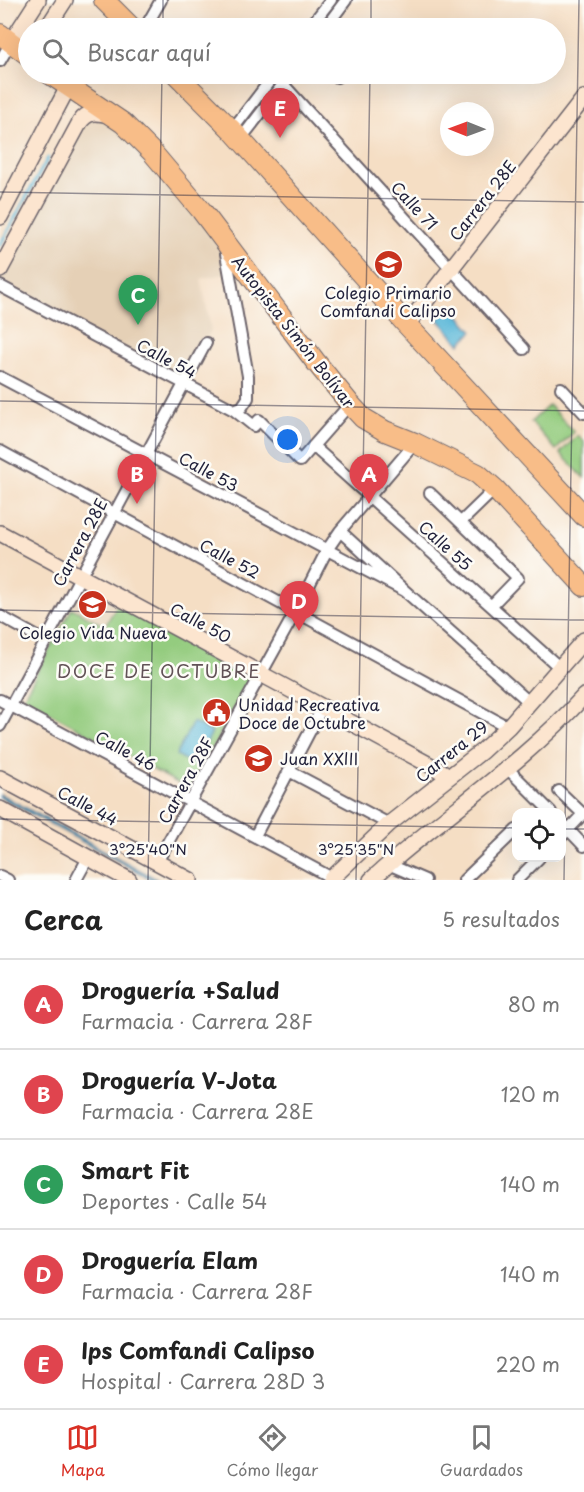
<!DOCTYPE html>
<html lang="es">
<head>
<meta charset="utf-8">
<style>
	body { margin:0; font-family:"Playpen Sans",sans-serif; background:#f6f6f6; color:#222 }
	.controls { position:absolute; right:18px; bottom:18px; display:grid; overflow:hidden; border-radius:12px; box-shadow:0 6px 24px #0002 }
	.controls button { width:54px; height:54px; display:grid; place-items:center; padding:0; border:0; border-bottom:2px solid #e0e0e0; background:#fff; color:#222; font:30px sans-serif }
	.compass { position:absolute; left:440px; top:102px; width:54px; height:54px; border-radius:50%; background:#fff; box-shadow:0 6px 24px #0002; rotate:271deg }
	.you { position:absolute; left:288px; top:440px; width:21px; height:21px; margin:-15px; border:4px solid #fff; border-radius:50%; background:#1a73e8; box-shadow:0 0 0 9px #1a73e833 }
	.badge { display:grid; place-items:center; width:39px; height:39px; border-radius:50%; background:#d93025; color:#fff; font-size:20px; font-weight:700 }
	.pin { position:absolute; translate:-50% -50px; filter:drop-shadow(0 2px 3px #0008) }
	.pin::after { content:''; position:absolute; top:32px; width:21px; height:18px; background:inherit; clip-path:polygon(0 0,100% 0,50% 100%) }
	.list { margin:0; padding:0; list-style:none }
	h2 { display:flex; justify-content:space-between; align-items:center; height:78px; margin:0; padding:0 24px; font-size:26px }
	h2 small { font-size:20px; font-weight:400; color:#767676 }
	.list li { display:grid; grid-template-columns:39px 1fr auto; gap:18px; align-items:center; box-sizing:border-box; height:90px; padding:0 24px; border-top:2px solid #e0e0e0 }
	.list b { display:block; font-size:22px; white-space:nowrap }
	.list p { margin:0; font-size:20px; white-space:nowrap; color:#767676 }
	.list em { font-size:20px; font-style:normal; color:#767676 }
	.icon { flex:none; width:33px; height:33px; fill:none; stroke:currentColor; stroke-width:2; stroke-linecap:round; stroke-linejoin:round }
	.map { position:relative; flex:none; width:584px; height:880px; overflow:hidden }
	.search { position:absolute; background:#fff; box-shadow:0 6px 24px #0002; left:18px; right:18px; top:18px; height:66px; display:flex; align-items:center; gap:15px; box-sizing:border-box; padding:0 21px; border-radius:33px; color:#767676; font-size:22px }
	.sheet { height:528px; background:#fff }
	nav { display:flex; justify-content:space-around; align-items:center; box-sizing:border-box; height:84px; border-top:2px solid #e0e0e0; background:#fff; font-size:16px; color:#767676 }
	nav a { display:grid; justify-items:center; gap:3px }
	nav .on { color:#d93025 }
	.map>svg:first-child { display:block }
	.built { fill:#e5d0b6 }
	.green { fill:#94cc7f; stroke:#5b775d; stroke-width:1.5 }
	.water { fill:#5ab7d8; stroke:#3e6c8a; stroke-width:1.5 }
	.lines { fill:none; stroke-linecap:round; stroke-linejoin:round }
	.stream { stroke:#5ab7d8; stroke-width:3 }
	.street-casing { stroke:#6c646b; stroke-width:14 }
	.secondary-casing { stroke:#6c646b; stroke-width:18 }
	.highway-casing { stroke:#6c646b; stroke-width:22 }
	.street { stroke:#fff; stroke-width:10 }
	.secondary { stroke:#fce5cf; stroke-width:15 }
	.highway { stroke:#f8bd88; stroke-width:20 }
	.ticks { fill:none; stroke:#22223b; stroke-width:1.5; stroke-opacity:0.45 }
	.labels { text-anchor:middle; dominant-baseline:central; stroke-width:5; stroke-linejoin:round; paint-order:stroke }
	.street-label { font-size:16px; fill:#22223b; stroke:#fdfcf7 }
	.poi-label { font-size:16px; fill:#22223b; stroke:#fdfcf7 }
	.neighbourhood-label { font-size:18px; letter-spacing:1.5px; fill:#625257; stroke:#fdfcf7 }
	.ticks-label { font-size:15px; text-anchor:middle; fill:#22223b; stroke:#fdfcf7; stroke-width:5; stroke-linejoin:round; paint-order:stroke }
</style>
</head>
<body>
<div class="map">
<svg width="584" height="880" viewBox="0 0 584 880">
	<rect width="100%" height="100%" fill="#fdfcf7"/>
	<filter id="ink" filterUnits="userSpaceOnUse"><feTurbulence type="fractalNoise" baseFrequency=".0167" numOctaves="2"/><feDisplacementMap in="SourceGraphic" scale="12" xChannelSelector="R" yChannelSelector="G"/><feConvolveMatrix kernelMatrix="1 2 1 2 8 2 1 2 1" color-interpolation-filters="sRGB"/></filter>
	<filter id="wash" filterUnits="userSpaceOnUse"><feTurbulence type="fractalNoise" baseFrequency=".008" numOctaves="4" result="noise"/><feDisplacementMap in="SourceGraphic" scale="24" xChannelSelector="R" yChannelSelector="G"/><feGaussianBlur stdDeviation="1.35" result="paint"/><feColorMatrix in="noise" values="0 0 0 0 0 0 0 0 0 0 0 0 0 0 0 0 0 1.4 0 .05"/><feComposite in="paint" operator="in"/></filter>
	<g filter="url(#wash)">
		<rect width="100%" height="100%" fill="#f5dec4"/>
		<path class="built" d="M 112,115 L 224,239 L 229,273 L 201,279 L 211,330 L 184,384 L 0,286 L 0,270 L 80,122 Z
			M 81,585 L 115,604 L 104,623 L 70,605 Z"/>
		<path class="green" d="M 549,405 L 574,432 L 556,450 L 531,422 Z
			M 578,435 L 584,442 L 584,478 L 560,453 Z
			M 117,605 L 250,679 L 190,790 L 23,698 L 72,608 L 105,626 Z"/>
		<path class="water" d="M 451,306 L 473,331 L 460,344 L 438,319 Z
			M 193,722 L 212,732 L 195,765 L 176,755 Z
			M 0,794 L 158,880 L 153,880 L 0,797 Z"/>
		<g class="lines">
			<path class="stream" d="M 0,245 L 48,158"/>
		</g>
	</g>
	<g filter="url(#ink)">
		<g class="lines">
			<defs>
				<path id="street" d="M 145,28 L 161,0
					M 309,28 L 331,0
					M 325,28 L 346,0
					M 0,61 L 11,42
					M 333,74 L 337,77
					M 283,84 L 524,349
					M 232,130 L 275,74
					M 240,140 L 291,74
					M 225,248 L 248,376 L 248,398 L 242,407 L 234,410
					M 0,286 L 234,410 L 254,426 L 259,420 L 300,461 L 350,404
					M 0,377 L 405,591
					M 561,388 L 584,413
					M 313,446 L 559,667
					M 0,451 L 508,727
					M 430,493 L 518,578 L 491,606
					M 461,522 L 495,489
					M 340,531 L 405,591 L 529,702
					M 0,616 L 45,641
					M 0,700 L 332,878
					M 0,726 L 206,343
					M 508,769 L 551,812
					M 289,771 L 389,824
					M 559,791 L 583,814
					M 562,823 L 584,846
					M 255,836 L 322,708
					M 562,836 L 584,813
					M 157,862 L 296,611 L 327,550 L 340,531 L 415,443
					M 388,864 L 425,880
					M 0,876 L 8,880
					M 76,880 L 88,858
					M 464,880 L 516,830
					M 517,880 L 539,858"/>
				<path id="secondary" d="M 47,28 L 65,0
					M 11,42 L 38,0
					M 0,217 L 68,87
					M 0,270 L 80,122 C 88,111 96,112 109,115
					M 407,325 L 584,98
					M 0,533 L 450,776
					M 0,778 L 190,880
					M 0,809 L 129,880
					M 330,880 L 389,824 L 482,751 L 508,727 L 584,640
					M 371,880 C 440,817 521,766 584,696"/>
				<path id="highway" d="M 104,0 L 132,28
					M 0,34 L 28,55
					M 50,74 L 123,123 L 152,152 L 201,210 L 315,361 L 350,404 L 363,418 L 385,431 L 415,443 L 478,474 L 495,489 L 584,586
					M 176,74 L 232,130 L 407,325 L 584,516"/>
			</defs>
			<use href="#street" class="street-casing"/>
			<use href="#secondary" class="secondary-casing"/>
			<use href="#highway" class="highway-casing"/>
			<use href="#street" class="street"/>
			<use href="#secondary" class="secondary"/>
			<use href="#highway" class="highway"/>
		</g>
	</g>
	<path class="ticks" d="M 163,28 L 163,0M 371,28 L 371,0M 0,192 L 584,202M 0,401 L 584,411M 0,610 L 584,620M 0,819 L 516,828M 562,829 L 584,829M 148,880 L 162,74M 356,880 L 370,74M 564,880 L 579,0"/>
	<defs>
		<symbol id="school-disc" viewBox="-11 -11 22 22"><circle r="9.5" fill="#c8321e" stroke="#fdfcf7"/><path d="M0-5L7-2L0 1L-7-2ZM-4 1L0 2.5L4 1V4Q0 6-4 4Z" fill="#fff"/></symbol>
		<symbol id="civic-disc" viewBox="-11 -11 22 22"><circle r="9.5" fill="#c8321e" stroke="#fdfcf7"/><path d="M-.6-6.5H3V-4.5H.6V-3L4-1V1h2V6H-6V1h2V-1L-.6-3ZM-1.2 2.5V6h2.4V2.5Z" fill="#fff"/></symbol>
	</defs>
	<g fill-rule="evenodd">
		<use href="#school-disc" x="372" y="248" width="33" height="33"/>
		<use href="#school-disc" x="76" y="588" width="33" height="33"/>
		<use href="#civic-disc" x="200" y="696" width="33" height="33"/>
		<use href="#school-disc" x="242" y="742" width="33" height="33"/>
	</g>
	<g class="labels">
		<g class="street-label">
			<text transform="translate(482 200) rotate(-52)">Carrera 28E</text>
			<text transform="translate(415 205) rotate(47)">Calle 71</text>
			<text transform="translate(294 331) rotate(52)">Autopista Simón Bolívar</text>
			<text transform="translate(167 358) rotate(28)">Calle 54</text>
			<text transform="translate(209 471) rotate(28)">Calle 53</text>
			<text transform="translate(79 542) rotate(-62)">Carrera 28E</text>
			<text transform="translate(446 545) rotate(42)">Calle 55</text>
			<text transform="translate(230 558) rotate(28)">Calle 52</text>
			<text transform="translate(201 622) rotate(28)">Calle 50</text>
			<text transform="translate(126 750) rotate(28)">Calle 46</text>
			<text transform="translate(451 751) rotate(-39)">Carrera 29</text>
			<text transform="translate(185 780) rotate(-61)">Carrera 28F</text>
			<text transform="translate(88 805) rotate(28)">Calle 44</text>
		</g>
		<g class="poi-label">
			<text x="388" y="292">Colegio Primario<tspan x="388" dy="18">Comfandi Calipso</tspan></text>
			<text x="93" y="632">Colegio Vida Nueva</text>
			<text x="238" y="704" text-anchor="start">Unidad Recreativa<tspan x="238" dy="18">Doce de Octubre</tspan></text>
			<text x="280" y="758" text-anchor="start">Juan XXIII</text>
		</g>
		<g class="neighbourhood-label">
			<text x="159" y="670">DOCE DE OCTUBRE</text>
		</g>
	</g>
	<g class="ticks-label">
		<text x="148" y="855">3°25'40"N</text>
		<text x="356" y="855">3°25'35"N</text>
	</g>
</svg>
<div class="controls">
<button><svg class="icon" aria-label="locate" viewBox="0 0 24 24"><circle cx="12" cy="12" r="6"/><path d="M12 2v4M12 18v4M2 12h4M18 12h4"/></svg></button>
</div>
<svg class="compass" viewBox="-18 -18 36 36"><path d="M0-13l5 13h-10z" fill="#e53935"/><path d="M0 13l5-13h-10z" fill="#767676"/></svg>
<div class="you"></div>
<div class="pin badge" style="left:369px;top:504px;background:#e0444e">A</div>
<div class="pin badge" style="left:137px;top:504px;background:#e0444e">B</div>
<div class="pin badge" style="left:138px;top:325px;background:#2e9e5b">C</div>
<div class="pin badge" style="left:299px;top:631px;background:#e0444e">D</div>
<div class="pin badge" style="left:280px;top:138px;background:#e0444e">E</div>
<div class="search"><svg class="icon" aria-label="search" viewBox="0 0 24 24"><circle cx="10" cy="10" r="6"/><path d="M15 15l6 6"/></svg>Buscar aquí</div>
</div>
<section class="sheet">
<h2>Cerca<small>5 resultados</small></h2>
<ul class="list">
<li><span class="badge" style="background:#e0444e">A</span><div><b>Droguería +Salud</b><p>Farmacia · Carrera 28F</p></div><em>80 m</em></li>
<li><span class="badge" style="background:#e0444e">B</span><div><b>Droguería V-Jota</b><p>Farmacia · Carrera 28E</p></div><em>120 m</em></li>
<li><span class="badge" style="background:#2e9e5b">C</span><div><b>Smart Fit</b><p>Deportes · Calle 54</p></div><em>140 m</em></li>
<li><span class="badge" style="background:#e0444e">D</span><div><b>Droguería Elam</b><p>Farmacia · Carrera 28F</p></div><em>140 m</em></li>
<li><span class="badge" style="background:#e0444e">E</span><div><b>Ips Comfandi Calipso</b><p>Hospital · Carrera 28D 3</p></div><em>220 m</em></li>
</ul>
</section>
<nav>
<a class="on"><svg class="icon" aria-label="map" viewBox="0 0 24 24"><path d="M3 6l6-2 6 2 6-2v14l-6 2-6-2-6 2zM9 4v14M15 6v14"/></svg>Mapa</a>
<a><svg class="icon" aria-label="directions" viewBox="0 0 24 24"><path d="M12 3l9 9-9 9-9-9zM9 14v-3h6M13 9l2 2-2 2"/></svg>Cómo llegar</a>
<a><svg class="icon" aria-label="saved" viewBox="0 0 24 24"><path d="M7 4h10v16l-5-4-5 4z"/></svg>Guardados</a>
</nav>
</body>
</html>
